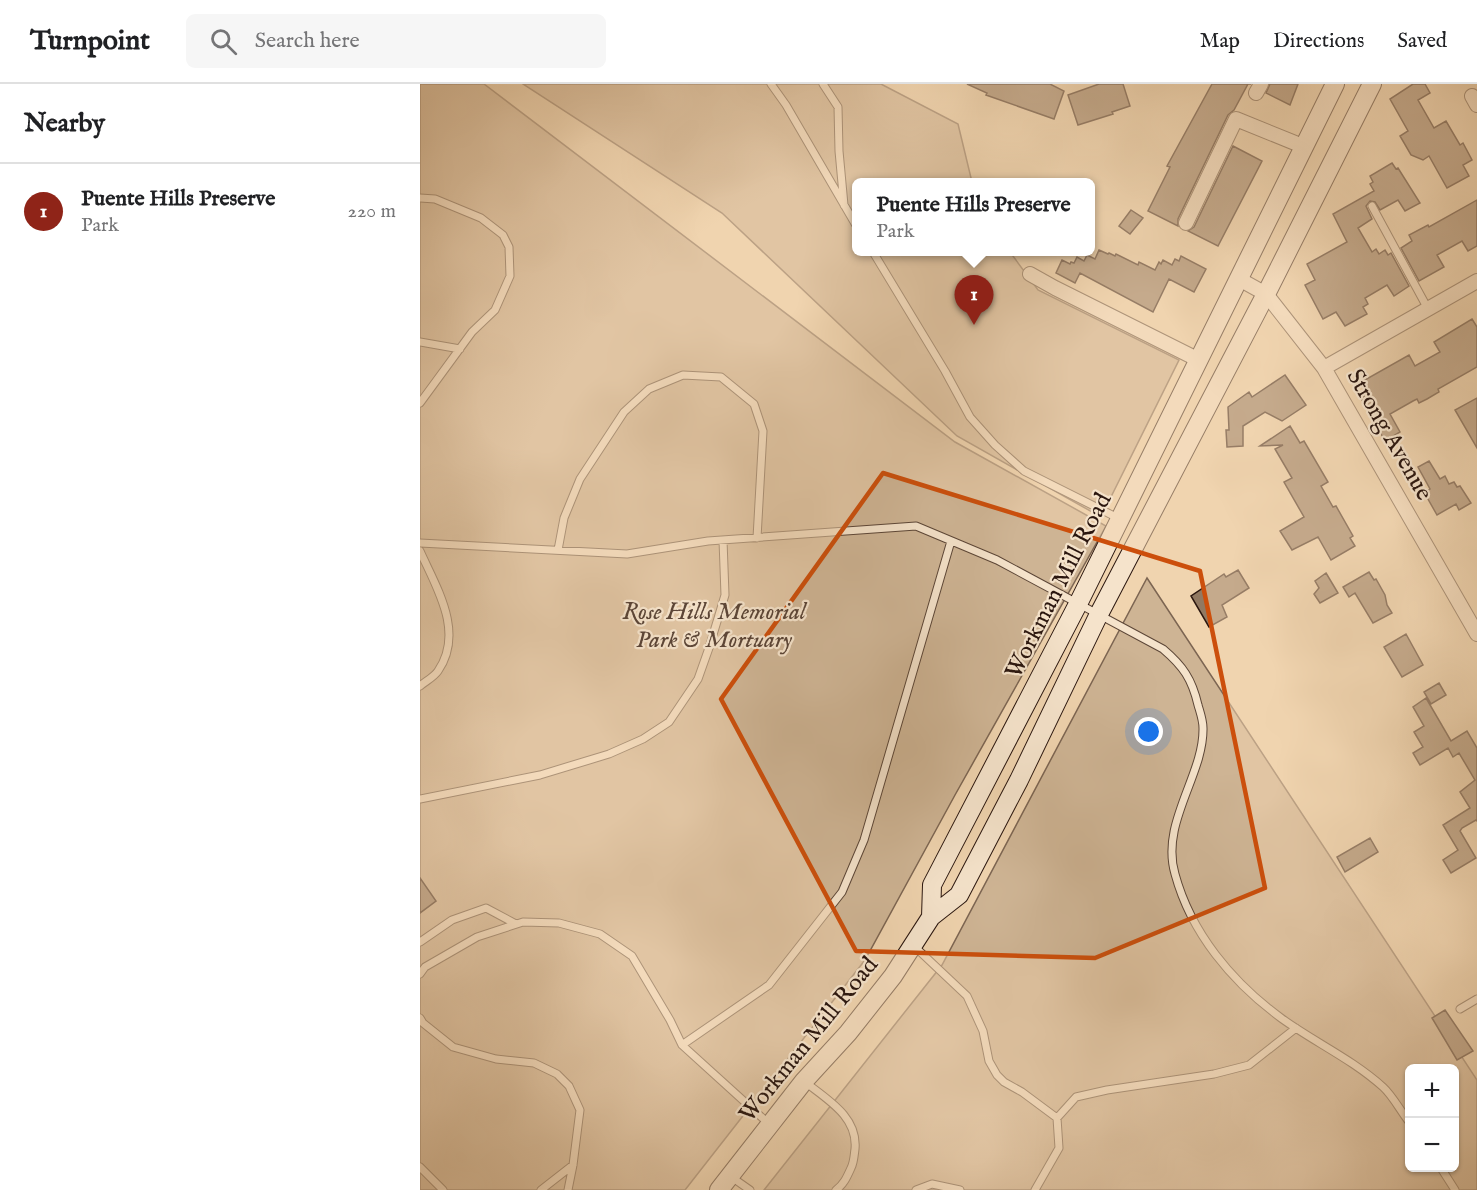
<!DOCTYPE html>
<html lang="en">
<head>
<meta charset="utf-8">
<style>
	body { margin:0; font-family:"IM FELL English",serif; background:#f6f6f6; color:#202124 }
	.controls { position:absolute; right:18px; bottom:18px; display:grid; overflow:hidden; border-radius:9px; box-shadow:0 2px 4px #0004 }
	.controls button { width:54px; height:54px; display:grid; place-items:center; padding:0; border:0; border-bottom:2px solid #e0e0e0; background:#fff; color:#202124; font:30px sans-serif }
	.you { position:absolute; left:729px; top:648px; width:21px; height:21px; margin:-15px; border:4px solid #fff; border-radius:50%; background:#1a73e8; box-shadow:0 0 0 9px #1a73e833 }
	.badge { display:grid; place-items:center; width:39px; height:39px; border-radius:50%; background:#8f2418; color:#fff; font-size:20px; font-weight:700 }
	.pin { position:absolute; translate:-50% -50px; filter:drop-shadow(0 2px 3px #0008) }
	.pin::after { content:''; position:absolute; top:32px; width:21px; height:18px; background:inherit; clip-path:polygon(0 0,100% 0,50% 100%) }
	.popup { position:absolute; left:432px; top:94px; width:243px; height:78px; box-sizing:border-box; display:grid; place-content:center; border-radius:9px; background:#fff; filter:drop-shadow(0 2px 4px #0005); font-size:20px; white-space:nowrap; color:#757577 }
	.popup b { font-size:22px; color:#202124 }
	.popup::after { content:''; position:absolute; left:50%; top:100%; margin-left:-12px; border:12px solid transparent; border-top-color:#fff }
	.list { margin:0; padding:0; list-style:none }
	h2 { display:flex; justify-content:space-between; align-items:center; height:78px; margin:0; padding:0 24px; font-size:26px }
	h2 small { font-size:20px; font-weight:400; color:#757577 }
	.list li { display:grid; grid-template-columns:39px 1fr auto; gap:18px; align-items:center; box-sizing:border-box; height:96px; padding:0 24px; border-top:2px solid #e0e0e0 }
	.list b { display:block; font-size:22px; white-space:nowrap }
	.list p { margin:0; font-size:20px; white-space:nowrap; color:#757577 }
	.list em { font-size:20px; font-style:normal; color:#757577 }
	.icon { flex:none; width:33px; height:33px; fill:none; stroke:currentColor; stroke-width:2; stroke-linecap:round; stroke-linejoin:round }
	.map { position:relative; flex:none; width:1057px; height:1106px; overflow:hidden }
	header { display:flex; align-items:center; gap:36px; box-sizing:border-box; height:84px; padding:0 30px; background:#fff; border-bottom:2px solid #e0e0e0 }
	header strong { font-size:28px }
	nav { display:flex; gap:33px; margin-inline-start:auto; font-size:21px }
	.search { width:420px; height:54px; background:#f6f6f6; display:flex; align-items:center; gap:15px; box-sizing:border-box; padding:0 21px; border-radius:9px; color:#757577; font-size:22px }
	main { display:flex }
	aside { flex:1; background:#fff }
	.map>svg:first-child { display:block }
	.green { fill:#ceb494; stroke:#7c6552; stroke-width:1.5; fill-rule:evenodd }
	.building { fill:#917962; stroke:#2a160f; stroke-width:1.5 }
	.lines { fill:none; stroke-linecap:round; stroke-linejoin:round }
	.service-casing { stroke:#5c4637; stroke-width:9 }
	.minor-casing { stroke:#5c4637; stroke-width:16 }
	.secondary-casing { stroke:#2a160f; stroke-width:20 }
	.service { stroke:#f5e3cb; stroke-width:7 }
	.minor { stroke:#f5e3cb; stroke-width:14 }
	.secondary { stroke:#f5e3cb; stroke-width:18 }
	.marked { fill:none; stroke:#cc4f0c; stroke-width:4.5; stroke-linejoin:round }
	.labels { text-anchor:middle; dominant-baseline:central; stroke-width:4.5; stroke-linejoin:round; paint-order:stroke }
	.street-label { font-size:24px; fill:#2a160f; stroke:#f5e3cb }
	.park-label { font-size:24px; font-style:italic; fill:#5b4537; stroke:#f5e3cb }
</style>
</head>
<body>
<header>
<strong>Turnpoint</strong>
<div class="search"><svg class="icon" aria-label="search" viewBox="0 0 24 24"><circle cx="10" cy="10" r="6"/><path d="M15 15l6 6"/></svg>Search here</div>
<nav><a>Map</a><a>Directions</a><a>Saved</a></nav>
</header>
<main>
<aside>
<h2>Nearby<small></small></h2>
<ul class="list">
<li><span class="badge">1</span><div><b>Puente Hills Preserve</b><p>Park</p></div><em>220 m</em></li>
</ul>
</aside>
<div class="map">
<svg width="1057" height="1106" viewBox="0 0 1057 1106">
	<rect width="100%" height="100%" fill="#f0d4af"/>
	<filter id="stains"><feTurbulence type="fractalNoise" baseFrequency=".00333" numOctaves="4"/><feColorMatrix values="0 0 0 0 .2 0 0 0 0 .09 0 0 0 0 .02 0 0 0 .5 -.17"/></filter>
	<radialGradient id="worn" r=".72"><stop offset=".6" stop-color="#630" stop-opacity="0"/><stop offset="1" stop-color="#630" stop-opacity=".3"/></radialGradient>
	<path class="green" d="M 0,0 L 64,0 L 535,358 L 686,442 L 535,711 L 445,876 L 265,1106 L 0,1106 Z
		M 103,0 L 461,0 L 538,40 L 552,98 L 437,98 L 437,168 L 590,168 L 618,206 L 759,276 L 681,433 L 537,352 L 302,129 Z
		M 727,494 L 1057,996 L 1057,1106 L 344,1106 L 522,881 ZM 990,984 L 1034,984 L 1034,1084 L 990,1084 Z"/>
	<path class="building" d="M 547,0 L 630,0 L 644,7 L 634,35 L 566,11 L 567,9 Z
		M 679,0 L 703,0 L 710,22 L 692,28 L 693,30 L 658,41 L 648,11 Z
		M 792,0 L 831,0 L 828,0 L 814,26 L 808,31 L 758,135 L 758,142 L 728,127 L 750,83 L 747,82 Z
		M 850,0 L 878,0 L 870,21 L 846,9 Z
		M 993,0 L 1005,0 L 1010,9 L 998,16 L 1014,44 L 1026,37 L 1040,61 L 1043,59 L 1052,76 L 1043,81 L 1049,92 L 1027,104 L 1009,72 L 1003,76 L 991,71 L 980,52 L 988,47 L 970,15 Z
		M 813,62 L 842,77 L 798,162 L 768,147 L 774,143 Z
		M 972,79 L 976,85 L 978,84 L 1000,119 L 985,127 L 978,116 L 960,126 L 955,118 L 950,117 L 946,122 L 952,135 L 938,144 L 952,168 L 956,165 L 959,170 L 965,166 L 968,171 L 971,169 L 989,202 L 974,212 L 967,201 L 945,214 L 948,220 L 943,223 L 947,230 L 925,242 L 916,228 L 903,235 L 885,201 L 895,196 L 887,180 L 927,158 L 913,130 L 954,107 L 950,100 L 953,98 L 950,92 Z
		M 1057,116 L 1057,162 L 1048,167 L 1042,157 L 1017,171 L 1024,183 L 999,197 L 981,164 L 992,157 L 989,151 L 1008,141 L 1009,143 Z
		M 711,126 L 723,134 L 710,150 L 699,142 Z
		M 679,166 L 688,170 L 689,169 L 695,172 L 696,170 L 718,181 L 719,178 L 735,186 L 739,178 L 741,180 L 743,176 L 752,181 L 755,175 L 759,177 L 761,172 L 786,185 L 774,208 L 749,195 L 733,228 L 660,189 L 655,199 L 636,189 L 642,176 L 650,180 L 651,178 L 654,179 L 657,173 L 664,177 L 667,171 L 675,175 Z
		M 1052,235 L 1057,243 L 1057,283 L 1018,305 L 1019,308 L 1007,315 L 999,319 L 997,315 L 993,317 L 970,330 L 980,348 L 965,357 L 941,314 L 950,309 L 943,297 L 989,271 L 995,282 L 1020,268 L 1014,258 Z
		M 865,291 L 886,321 L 862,337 L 845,328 L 823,342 L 823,362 L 807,363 L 806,346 L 809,346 L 808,323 L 829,308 L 832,313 Z
		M 1057,314 L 1057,364 L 1035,326 Z
		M 870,342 L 880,359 L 884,357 L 908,398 L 901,402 L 913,423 L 916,422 L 933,452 L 930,454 L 935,462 L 911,476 L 898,453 L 872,466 L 860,447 L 884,433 L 864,398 L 872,394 L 855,365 L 863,361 L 840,362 Z
		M 1009,377 L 1020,395 L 1025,392 L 1029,400 L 1034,398 L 1037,403 L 1040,402 L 1051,419 L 1039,426 L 1036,420 L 1017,431 L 1004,408 L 1010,405 L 998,383 Z
		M 818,486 L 829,504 L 802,521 L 807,533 L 789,543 L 771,512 L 804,490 L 806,493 Z
		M 949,488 L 954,496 L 956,495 L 965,511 L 967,521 L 972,529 L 953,539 L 935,509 L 929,513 L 923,503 Z
		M 906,489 L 918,509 L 900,519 L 894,510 L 899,504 L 895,497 Z
		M 986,550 L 1003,581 L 982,593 L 964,563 Z
		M 1019,599 L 1026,611 L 1011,620 L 1004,608 Z
		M 1006,614 L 1031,657 L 1047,647 L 1057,664 L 1057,737 L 1056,736 L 1042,744 L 1040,747 L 1056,774 L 1031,789 L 1023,776 L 1038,766 L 1023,741 L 1050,724 L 1040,708 L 1055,696 L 1039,669 L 1033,673 L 1028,664 L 1000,681 L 993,669 L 1003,663 L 994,648 L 1004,642 L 993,623 Z
		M 950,754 L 958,768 L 925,788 L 917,773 Z
		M 0,794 L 16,817 L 0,829 Z
		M 1025,926 L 1053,967 L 1037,976 L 1012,934 Z"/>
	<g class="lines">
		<defs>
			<path id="service" d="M 351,0 L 366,21 L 437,143
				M 403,0 L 418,23 L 419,67 L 424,121
				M 0,114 L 15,115 L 61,134 L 83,151 L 89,163 L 90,192 L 75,226 L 52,248 L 0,319
				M 952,122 L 1008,225
				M 453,168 L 525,287 L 550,333 L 575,361 L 604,387 L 700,435
				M 0,258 L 40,265
				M 0,459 L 207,470 L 288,457 L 496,442 L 577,476 L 743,565 C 763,582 772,595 778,621 C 780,628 783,636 783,644 C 784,691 740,739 755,790 C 771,849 812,898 861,934 C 894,958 932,975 963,1003 C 973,1012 981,1028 990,1039
				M 138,466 L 144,434 L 160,395 L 204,328 L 229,305 L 263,291 L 301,293 L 334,320 L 343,347 L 337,454
				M 0,467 C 16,503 45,548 18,587 C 14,593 6,597 0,602
				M 0,715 L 120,691 L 189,670 L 223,655 L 249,638 L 278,595 L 289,564 L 305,511 L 303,456
				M 0,858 L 32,836 L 66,824 L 96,840
				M 494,862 L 547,912 L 563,947 L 569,977 L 577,991 L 584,998 L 602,1008 L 637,1034
				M 0,890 L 5,883 L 57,853 L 103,838 L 139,839 L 180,850 L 212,872 L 250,936 L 262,961 L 348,1039
				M 1040,925 L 1057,915
				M 0,934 L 3,939 L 33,963 L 76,975 L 114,979 L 137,990 L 149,1002 L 160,1026 L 153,1081 L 148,1106
				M 262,961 L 349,901 L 422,808 L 444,756 L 531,457
				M 385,998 C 408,1016 438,1033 435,1065 C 434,1072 434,1078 431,1084 C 427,1093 424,1100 416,1106
				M 0,1083 L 23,1106
				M 1021,1084 L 1035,1106
				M 310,1092 L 330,1106
				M 121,1106 L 153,1081
				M 496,1106 L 512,1100 L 540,1106
				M 615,1106 L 639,1064 L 637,1034 L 656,1013 L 687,1006 L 794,990 L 829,981 L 876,944"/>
			<path id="minor" d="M 836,9 L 841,0
				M 1052,12 L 1057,21
				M 766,139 L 816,35 L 885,63
				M 610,190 L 635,204 L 779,276
				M 819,195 L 846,210 L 904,284 L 1057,550
				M 904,284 L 1057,197"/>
			<path id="secondary" d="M 511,833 L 512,801 L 658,520 L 915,0
				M 299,1106 L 384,997 L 428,949 L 473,892 L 511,833 L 539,811 L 599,696 L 679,530 L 846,210 L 952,0"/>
		</defs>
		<use href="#service" class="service-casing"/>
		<use href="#minor" class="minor-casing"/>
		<use href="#secondary" class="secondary-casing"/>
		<use href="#service" class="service"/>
		<use href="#minor" class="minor"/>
		<use href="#secondary" class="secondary"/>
	</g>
	<path d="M0 0H1057V1106H0ZM 463,389 L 780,487 L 845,804 L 675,874 L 436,867 L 301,615 Z" fill="#f0d4af" fill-opacity=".55" fill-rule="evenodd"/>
	<path class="marked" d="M 463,389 L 780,487 L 845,804 L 675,874 L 436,867 L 301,615 Z"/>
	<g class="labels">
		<g class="street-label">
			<text transform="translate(969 351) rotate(60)">Strong Avenue</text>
			<text transform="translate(639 502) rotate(-63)">Workman Mill Road</text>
			<text transform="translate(389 956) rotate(-51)">Workman Mill Road</text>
		</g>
		<g class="park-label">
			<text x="294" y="528">Rose Hills Memorial<tspan x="294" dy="28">Park &amp; Mortuary</tspan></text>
		</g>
	</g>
	<rect width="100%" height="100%" filter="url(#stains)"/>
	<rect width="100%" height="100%" fill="url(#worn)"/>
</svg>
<div class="controls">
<button>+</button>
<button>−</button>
</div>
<div class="you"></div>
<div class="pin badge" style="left:554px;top:241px">1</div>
<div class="popup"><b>Puente Hills Preserve</b>Park</div>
</div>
</main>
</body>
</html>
